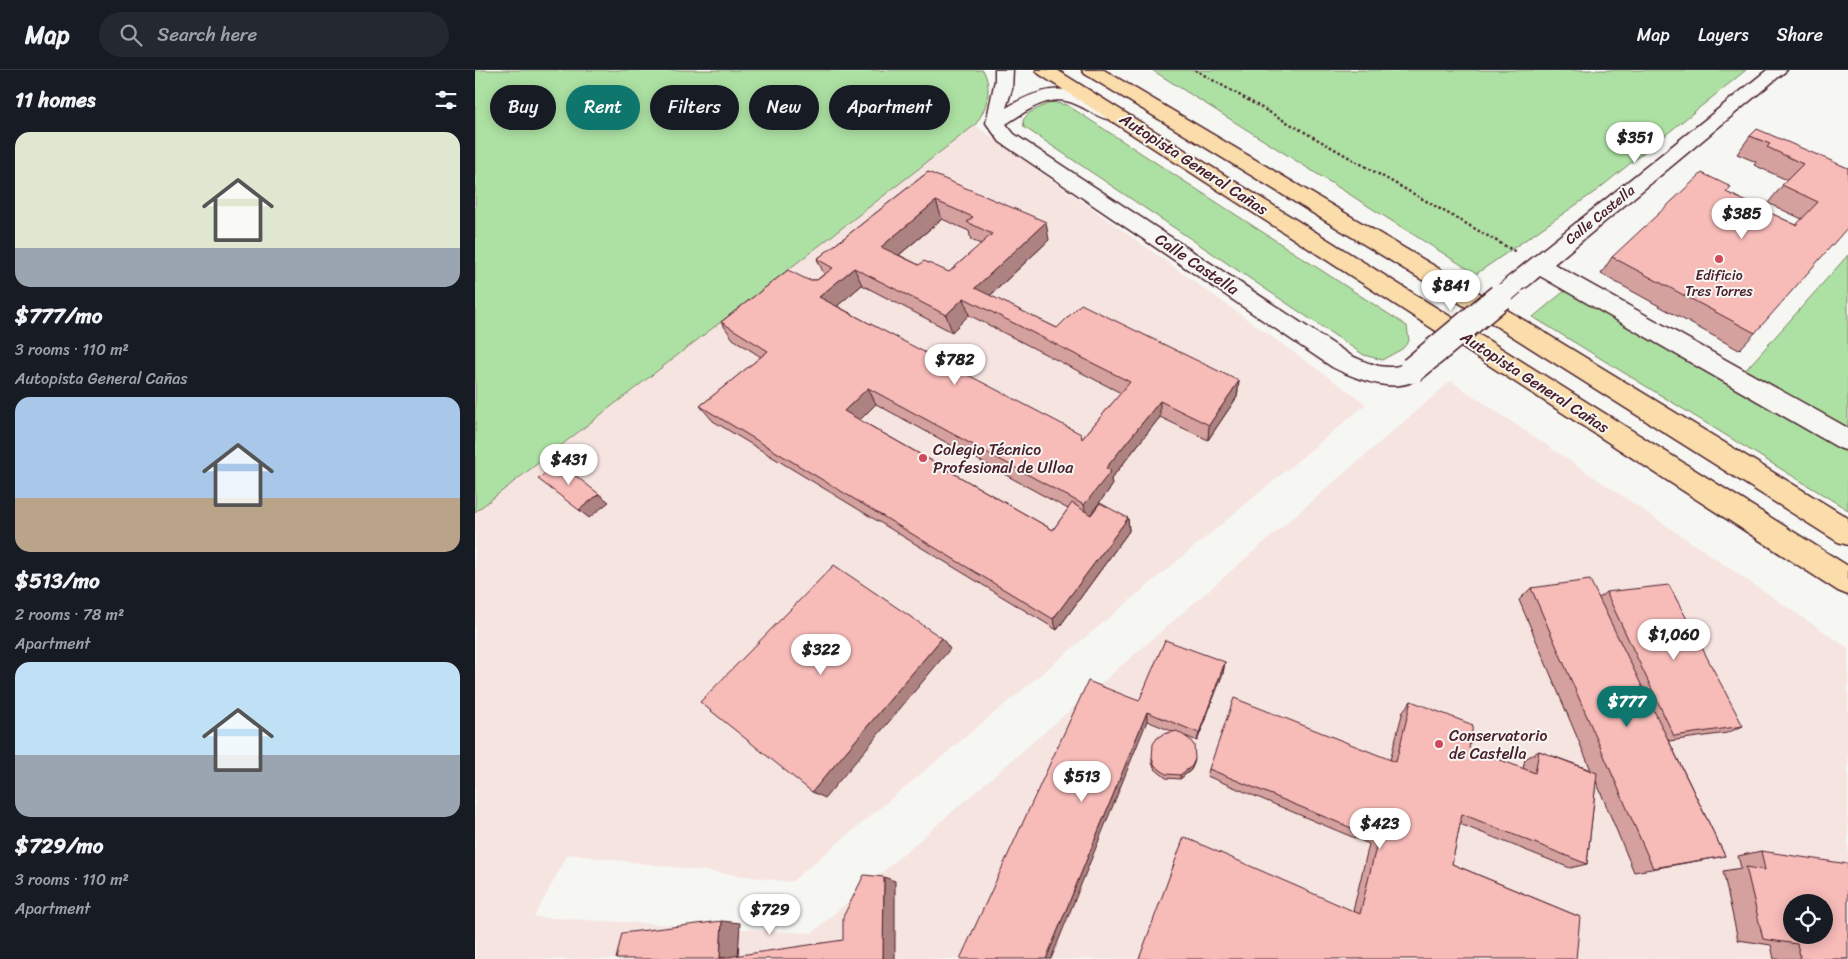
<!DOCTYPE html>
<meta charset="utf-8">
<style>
body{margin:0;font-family:Sriracha,sans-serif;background:#242831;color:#f1f3f6;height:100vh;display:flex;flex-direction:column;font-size:19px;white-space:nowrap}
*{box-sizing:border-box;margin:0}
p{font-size:16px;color:#9ea1a6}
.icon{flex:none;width:28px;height:28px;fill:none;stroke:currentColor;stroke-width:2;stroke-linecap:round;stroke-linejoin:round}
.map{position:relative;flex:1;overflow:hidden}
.side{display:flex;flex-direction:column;background:#171b24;width:475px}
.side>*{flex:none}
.guide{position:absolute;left:15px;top:15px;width:475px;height:45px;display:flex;gap:10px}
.controls{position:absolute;left:1308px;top:824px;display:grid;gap:10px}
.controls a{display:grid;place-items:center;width:50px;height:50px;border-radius:50%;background:#171b24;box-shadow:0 2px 12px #0003;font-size:25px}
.price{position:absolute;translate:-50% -42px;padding:0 11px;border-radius:18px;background:#fff;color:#222;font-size:16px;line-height:32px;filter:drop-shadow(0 1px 2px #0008)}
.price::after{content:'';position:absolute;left:50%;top:30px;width:15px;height:11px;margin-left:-8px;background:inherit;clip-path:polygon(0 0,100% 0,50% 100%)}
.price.selected{background:#0f766e;color:#fff}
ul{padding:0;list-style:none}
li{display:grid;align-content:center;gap:10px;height:265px;padding:0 15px}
li span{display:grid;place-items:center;height:155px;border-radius:15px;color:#555}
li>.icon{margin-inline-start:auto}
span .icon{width:90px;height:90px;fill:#fffc;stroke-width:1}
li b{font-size:21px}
h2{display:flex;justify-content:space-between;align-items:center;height:60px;padding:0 15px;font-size:21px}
.pill{padding:0 18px;border-radius:22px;background:#171b24;box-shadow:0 2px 12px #0003;font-size:18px;line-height:45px}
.pill.selected{background:#0f766e;color:#fff}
header{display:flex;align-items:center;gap:30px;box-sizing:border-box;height:70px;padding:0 25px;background:#171b24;border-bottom:1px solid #363941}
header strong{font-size:24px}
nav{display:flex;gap:28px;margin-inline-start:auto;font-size:18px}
.search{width:350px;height:45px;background:#242831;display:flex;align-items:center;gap:12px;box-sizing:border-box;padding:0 18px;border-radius:28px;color:#9ea1a6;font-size:19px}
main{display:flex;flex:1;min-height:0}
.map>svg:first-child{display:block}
.built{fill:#f6e4e1;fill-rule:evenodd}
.green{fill:#ade1a3;stroke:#7c8067}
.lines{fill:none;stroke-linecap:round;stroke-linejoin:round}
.minor-casing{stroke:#4a1f2b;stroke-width:3}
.highway-casing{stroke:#4a1f2b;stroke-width:3}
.path{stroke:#4a1f2b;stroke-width:2.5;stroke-dasharray:2.5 2.5;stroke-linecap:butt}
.minor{fill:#f6f6f2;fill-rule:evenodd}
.highway{fill:#faddab;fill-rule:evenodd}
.minor-bridge-far1-casing{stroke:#4a1f2b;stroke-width:22;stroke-linecap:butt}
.minor-bridge-casing{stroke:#4a1f2b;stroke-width:29;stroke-linecap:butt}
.minor-bridge-far1{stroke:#f6f6f2;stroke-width:20}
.minor-bridge{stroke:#f6f6f2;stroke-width:26}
.wall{fill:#d4a19e;stroke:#4a1f2b;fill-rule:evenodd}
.shaded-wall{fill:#ad8381;stroke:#4a1f2b}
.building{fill:#f7bbb8;stroke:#4a1f2b;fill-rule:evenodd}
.poi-dot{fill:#d1495b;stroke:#f6f6f2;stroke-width:2}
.labels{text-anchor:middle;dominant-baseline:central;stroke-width:4;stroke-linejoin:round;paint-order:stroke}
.far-street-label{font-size:14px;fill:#4a1f2b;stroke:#f6f6f2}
.far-poi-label{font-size:14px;fill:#4a1f2b;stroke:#f6f6f2}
.street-label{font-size:16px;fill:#4a1f2b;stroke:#f6f6f2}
.poi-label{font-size:16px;fill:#4a1f2b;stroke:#f6f6f2;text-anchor:start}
</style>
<header>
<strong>Map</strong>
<div class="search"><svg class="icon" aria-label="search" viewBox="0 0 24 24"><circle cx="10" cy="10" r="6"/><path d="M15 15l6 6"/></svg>Search here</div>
<nav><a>Map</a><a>Layers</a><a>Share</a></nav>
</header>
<main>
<section class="side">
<h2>11 homes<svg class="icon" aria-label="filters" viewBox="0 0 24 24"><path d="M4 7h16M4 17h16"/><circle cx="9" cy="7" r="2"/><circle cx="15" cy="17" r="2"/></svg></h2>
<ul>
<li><span style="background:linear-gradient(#dfe7d0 75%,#9aa5b1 0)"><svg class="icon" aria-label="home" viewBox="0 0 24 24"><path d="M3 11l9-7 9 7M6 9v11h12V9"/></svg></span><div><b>$777/mo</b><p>3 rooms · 110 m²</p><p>Autopista General Cañas</p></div></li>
<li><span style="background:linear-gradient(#a9c7e8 65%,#b9a48a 0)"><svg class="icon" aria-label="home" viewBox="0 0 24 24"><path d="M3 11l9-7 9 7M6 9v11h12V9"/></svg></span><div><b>$513/mo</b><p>2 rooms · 78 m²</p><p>Apartment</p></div></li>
<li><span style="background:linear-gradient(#bfe0f5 60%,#9aa5b1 0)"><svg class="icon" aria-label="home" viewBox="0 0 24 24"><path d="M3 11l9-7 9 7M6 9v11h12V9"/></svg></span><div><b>$729/mo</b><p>3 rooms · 110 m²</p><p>Apartment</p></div></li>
</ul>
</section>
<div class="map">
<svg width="1373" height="889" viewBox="0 0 1373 889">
<rect width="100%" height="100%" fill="#f6f6f2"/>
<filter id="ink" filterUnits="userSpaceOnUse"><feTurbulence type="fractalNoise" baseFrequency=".02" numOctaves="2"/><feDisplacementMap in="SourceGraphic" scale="10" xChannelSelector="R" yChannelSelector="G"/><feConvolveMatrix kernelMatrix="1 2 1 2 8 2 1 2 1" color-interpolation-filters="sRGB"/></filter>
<g filter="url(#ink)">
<path class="built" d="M500 55 891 334 316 812 93 784 59 847 337 863 976 311 1373 578V889H0V442ZM1316 832H1349V865H1316Z"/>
<g class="green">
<path d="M0 0H508C518 18 512 39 500 55L0 442Z"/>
<polygon points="677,0 1271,0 1121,121 1001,204"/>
<polygon points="576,32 592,35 932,256 934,271 927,279 907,290 889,285 549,57 548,50 554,43"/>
<polygon points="1373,185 1373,440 1058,247 1104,209 1269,302"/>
</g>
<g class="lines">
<defs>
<g id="minor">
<path d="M520 0H538L537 19 531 38C563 19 588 12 622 30 629 34 637 37 641 43L639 47 632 49C620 46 611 38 600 34 575 22 552 41 531 54L539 64 875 285C888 291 902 298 918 297 930 296 932 289 946 293L949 300C933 330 880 309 857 297L525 72 511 53 520 10Z"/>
<path d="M1292 0H1312L1079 194 1373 358V381L1364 378 1065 206C1054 215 1046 225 1031 221L1028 215 1031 209Z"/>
</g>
<g id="highway">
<polygon points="561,0 582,0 1373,496 1373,525 1363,521 564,4"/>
<polygon points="607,0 629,0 983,210 1373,448 1373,475 1363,472 967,222 610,4"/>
</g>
</defs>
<use href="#minor" class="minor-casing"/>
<use href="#highway" class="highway-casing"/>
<polyline class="path" points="720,0 1041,182"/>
<use href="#minor" class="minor"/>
<use href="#highway" class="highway"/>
<defs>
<polyline id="minor-bridge-far1" points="1024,228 1039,215"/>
<polyline id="minor-bridge" points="937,300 1025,227"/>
</defs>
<use href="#minor-bridge-far1" class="minor-bridge-far1-casing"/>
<use href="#minor-bridge" class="minor-bridge-casing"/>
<use href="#minor-bridge-far1" class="minor-bridge-far1"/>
<use href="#minor-bridge" class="minor-bridge"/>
</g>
<g class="wall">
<polygon points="1275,66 1373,98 1280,263 1264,280 1126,204 1137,187 1252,123 1321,155 1327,149 1293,133 1312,110 1279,95 1281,92 1262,84"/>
<path d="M453 102 574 170 515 226 582 258 764 311 762 327 733 370 685 347 636 409 637 416 615 444 653 448 654 461 582 560 238 351 225 336 286 287 258 269 246 252 333 210H342L349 204 342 189ZM467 149 494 161 496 170 506 174 474 202 444 195 424 185ZM387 215 477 262 494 245 646 323 607 369 362 236ZM401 334 593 439 578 460 385 350Z"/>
<polygon points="1056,518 1124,528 1131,522 1268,656 1252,663 1194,671 1250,786 1228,790 1159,802 1121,711 1112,794 1095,798 985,754 977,794 1105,847 664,889 878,841 894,774 732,706 734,699 915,690 928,641 936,631 994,678 1048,699 1050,689 1064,681 1116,700 1044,530"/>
<polygon points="750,592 748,603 722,671 710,666 719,693 716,700 705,709 691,708 680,699 677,693 677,688 699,662 672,651 664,631"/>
<polygon points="1286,781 1373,889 1299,889 1296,875 1263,870 1248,801 1266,798 1263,786"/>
</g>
<g class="shaded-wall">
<polygon points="461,131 467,149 413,194 406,177"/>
<polygon points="571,152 574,170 504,236 500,218"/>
<polygon points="379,198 387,215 353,244 344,227"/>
<polygon points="489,228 494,245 477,262 471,245"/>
<polygon points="764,311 762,327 733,370 734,355"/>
<polygon points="393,318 401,334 378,357 369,341"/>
<polygon points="685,331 685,347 636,409 637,416 612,449 609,435 631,398"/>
<polygon points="124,424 134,432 114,448 104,440"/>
<polygon points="653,448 654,461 582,560 578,549"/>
<polygon points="467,568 475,579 350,728 337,722"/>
<polygon points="750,592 748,603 722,671 724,663"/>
<polygon points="672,642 672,651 576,889 571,889"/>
<polygon points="720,689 719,693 716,700 705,709 705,705"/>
<polygon points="409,807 420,811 420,889 408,889"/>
<polygon points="247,851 265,853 263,888 245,888"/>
</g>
<g class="building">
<polygon points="1282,59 1373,98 1373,157 1280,263 1137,187 1227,103 1256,117 1251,122 1321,155 1343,132 1307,115 1328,94 1292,77 1295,74 1275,66"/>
<path d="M453 102 571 152 500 218 582 258 606 234 764 311 734 355 685 331 631 398 636 401 609 435 393 318 369 341 578 460 597 433 616 445 625 433 653 448 578 549 225 336 293 281 246 252 313 200 333 210H342L358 198 342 189ZM461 131 498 147 492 152 517 164 474 202 449 191 444 195 406 177ZM379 198 471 245 489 228 655 312 607 369 606 364 344 227Z"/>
<polygon points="84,393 124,424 104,440 63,409"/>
<polygon points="359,495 467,568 337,722 225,632"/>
<polygon points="1115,510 1250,786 1178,798 1056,518"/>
<polygon points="1194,515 1268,656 1199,666 1131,522"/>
<polygon points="690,570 750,592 724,663 672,642 571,889 485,889 613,611 664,631"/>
<polygon points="759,628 921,692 936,631 998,655 994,678 1060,703 1064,681 1122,703 1112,794 987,744 977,794 1105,847 1101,889 664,889 709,767 885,844 903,769 734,699"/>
<polygon points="702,661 714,669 719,675 720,689 717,696 705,705 691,704 679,695 677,688 678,674 682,668 688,664"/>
<path d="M1286 781 1373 794V889H1326L1322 874 1288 869 1271 797 1290 800ZM1316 832H1349V865H1316Z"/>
<polygon points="389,805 409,807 408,889 141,889 147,863 247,851 245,888 368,870 368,847"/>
</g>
</g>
<g class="poi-dot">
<circle cx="1244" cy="189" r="5"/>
<circle cx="448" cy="388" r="5"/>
<circle cx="964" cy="674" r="5"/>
</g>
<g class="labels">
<g class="far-street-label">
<text transform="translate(1125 145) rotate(-39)">Calle Castella</text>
</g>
<g class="far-poi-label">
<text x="1244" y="205">Edificio<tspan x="1244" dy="16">Tres Torres</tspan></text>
</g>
<g class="street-label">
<text transform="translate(719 94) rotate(33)">Autopista General Cañas</text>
<text transform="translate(722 194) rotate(34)">Calle Castella</text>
<text transform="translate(1060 312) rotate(33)">Autopista General Cañas</text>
</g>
<g class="poi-label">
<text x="458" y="379">Colegio Técnico<tspan x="458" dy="18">Profesional de Ulloa</tspan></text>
<text x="974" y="665">Conservatorio<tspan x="974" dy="18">de Castella</tspan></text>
</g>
</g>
</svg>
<div class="controls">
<a><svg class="icon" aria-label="locate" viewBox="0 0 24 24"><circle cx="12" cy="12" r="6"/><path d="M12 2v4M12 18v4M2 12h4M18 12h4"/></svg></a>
</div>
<b class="price" style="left:1160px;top:94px">$351</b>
<b class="price" style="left:1267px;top:170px">$385</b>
<b class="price" style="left:976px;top:242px">$841</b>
<b class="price" style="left:480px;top:316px">$782</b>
<b class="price" style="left:94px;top:416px">$431</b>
<b class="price" style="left:1199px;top:591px">$1,060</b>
<b class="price" style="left:346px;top:606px">$322</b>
<b class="price selected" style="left:1152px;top:658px">$777</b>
<b class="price" style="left:607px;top:733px">$513</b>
<b class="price" style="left:905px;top:780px">$423</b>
<b class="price" style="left:295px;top:866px">$729</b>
<div class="guide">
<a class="pill">Buy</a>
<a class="pill selected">Rent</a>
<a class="pill">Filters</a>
<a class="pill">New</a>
<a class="pill">Apartment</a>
</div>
</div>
</main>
